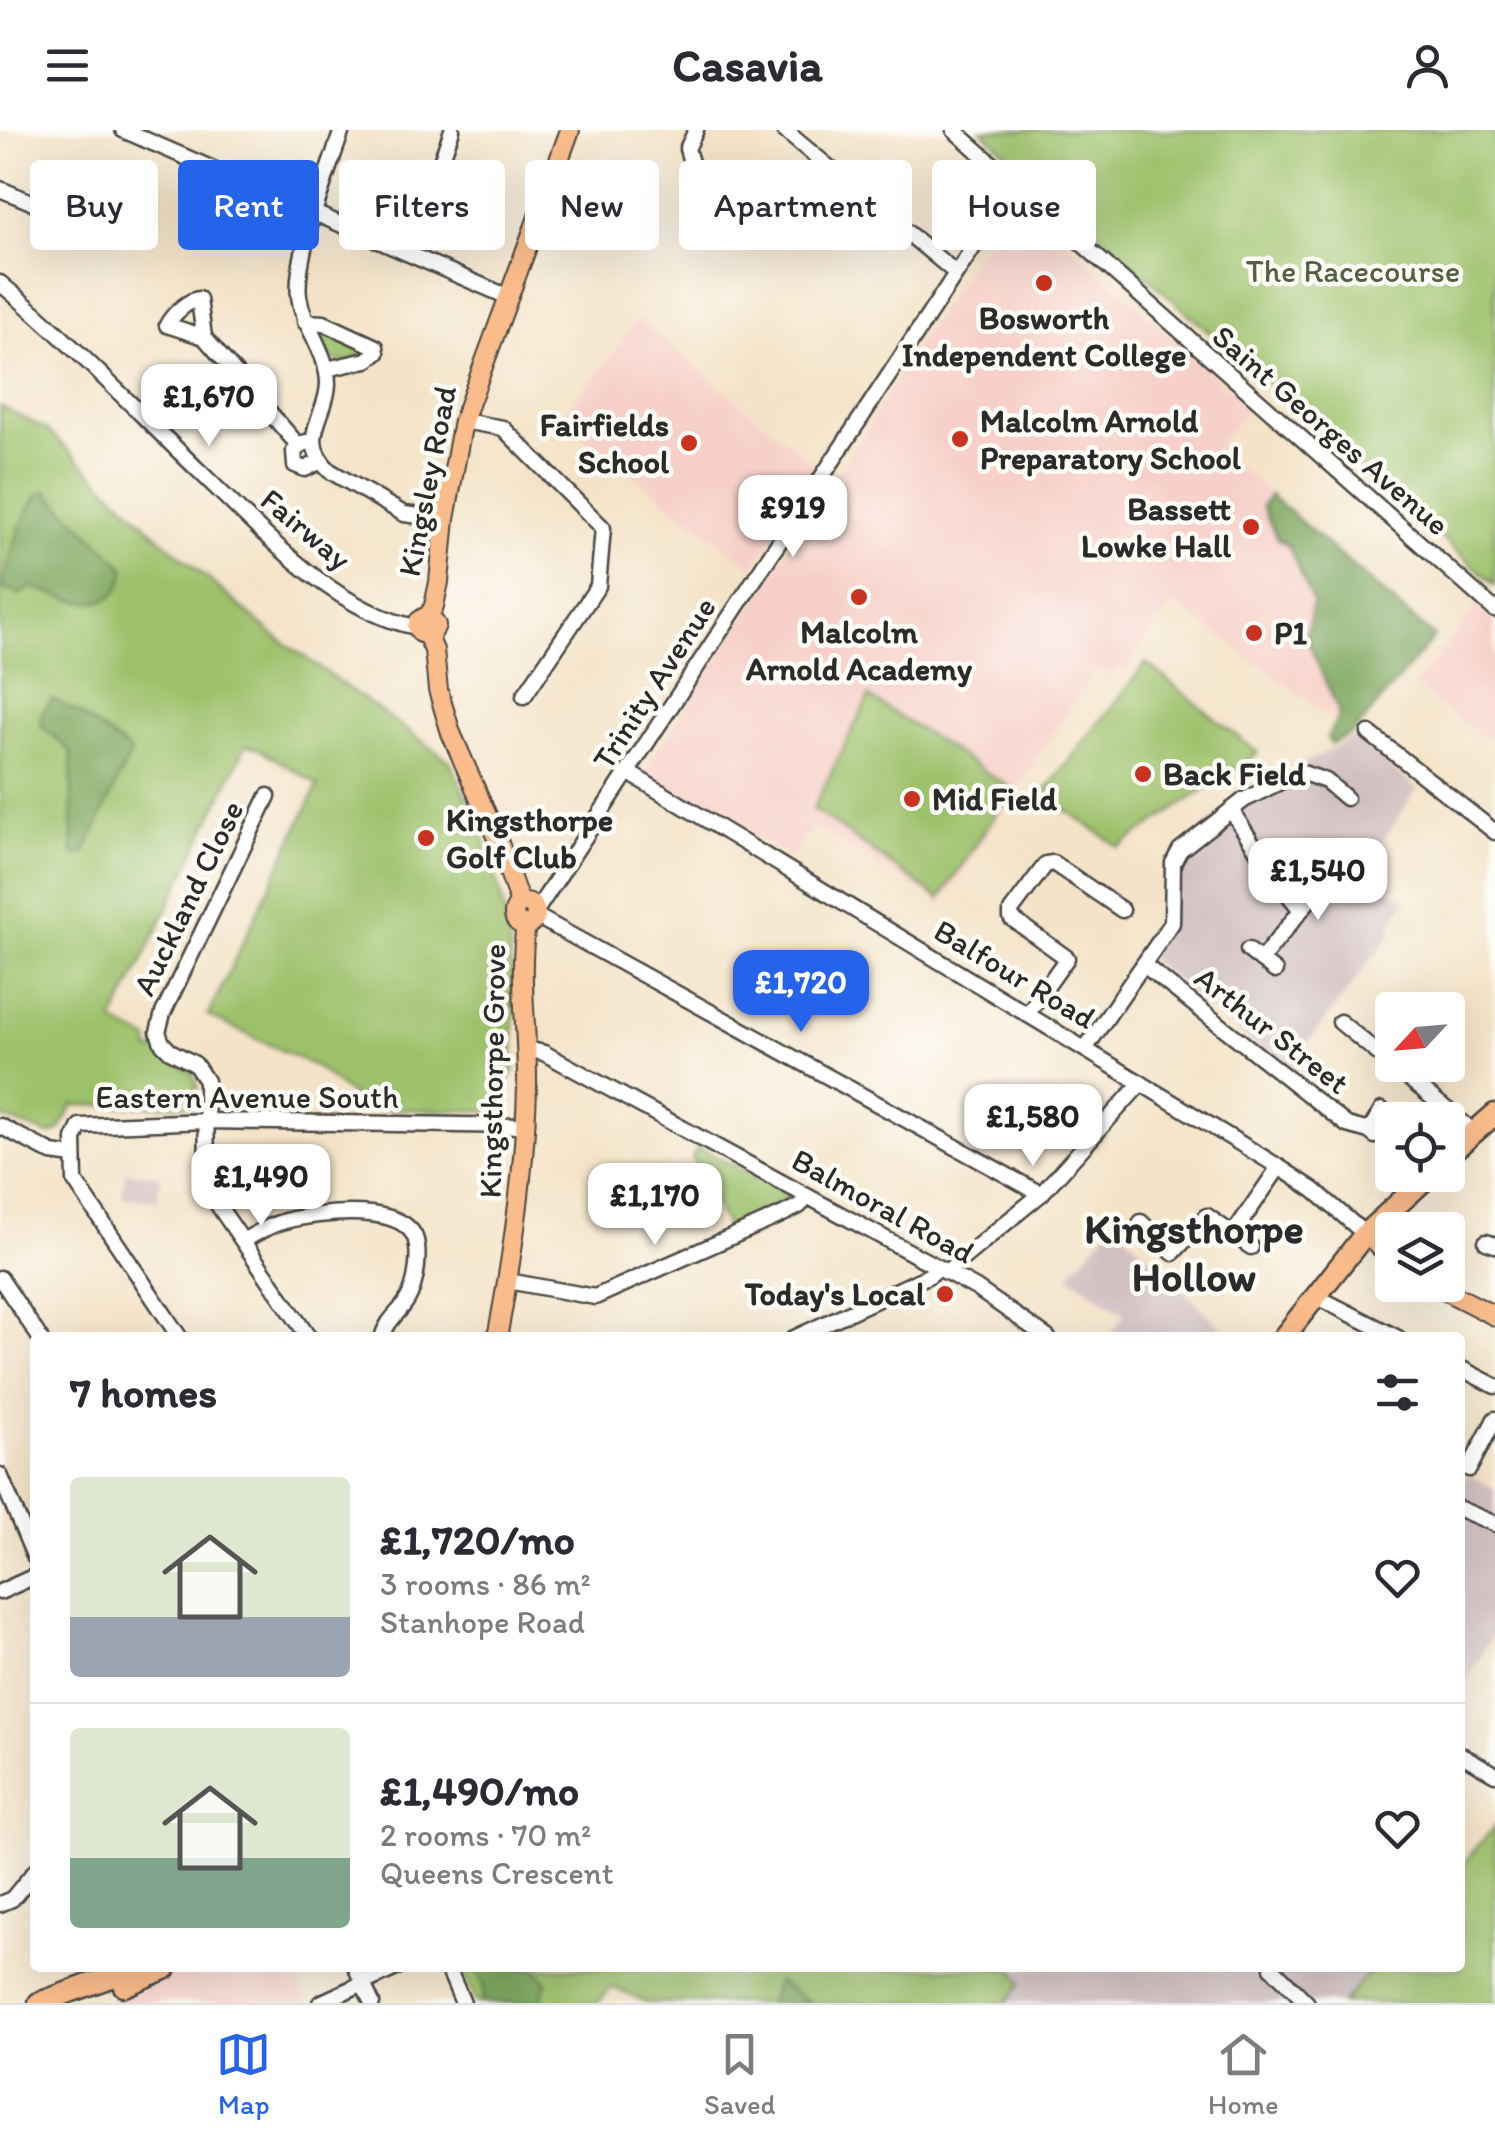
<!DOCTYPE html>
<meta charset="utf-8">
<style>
body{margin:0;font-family:Itim,sans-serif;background:#f7f7f7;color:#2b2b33;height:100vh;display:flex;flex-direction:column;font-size:38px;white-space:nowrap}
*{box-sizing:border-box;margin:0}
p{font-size:32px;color:#7c7c81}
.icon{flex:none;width:55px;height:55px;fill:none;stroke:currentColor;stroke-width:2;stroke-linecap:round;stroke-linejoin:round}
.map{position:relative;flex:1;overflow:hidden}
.side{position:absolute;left:30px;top:1202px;width:1435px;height:640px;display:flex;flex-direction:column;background:#fff;border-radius:10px;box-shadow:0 10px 40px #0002}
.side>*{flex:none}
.hud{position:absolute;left:30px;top:30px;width:1435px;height:90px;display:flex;gap:20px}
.needle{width:65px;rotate:244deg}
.fabs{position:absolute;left:1375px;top:862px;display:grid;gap:20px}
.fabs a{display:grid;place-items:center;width:90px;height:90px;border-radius:10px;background:#fff;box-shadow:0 10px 40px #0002;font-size:50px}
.price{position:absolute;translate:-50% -85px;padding:0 22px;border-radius:20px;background:#fff;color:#222;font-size:32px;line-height:65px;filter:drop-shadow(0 2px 5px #0008)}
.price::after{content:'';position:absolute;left:50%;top:60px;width:30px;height:22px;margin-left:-15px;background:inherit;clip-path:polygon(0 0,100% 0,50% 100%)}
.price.active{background:#2563eb;color:#fff}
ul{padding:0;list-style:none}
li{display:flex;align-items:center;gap:30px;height:250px;padding:0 40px}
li+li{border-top:2px solid #e1e1e2}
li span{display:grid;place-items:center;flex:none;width:280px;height:200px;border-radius:10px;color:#555}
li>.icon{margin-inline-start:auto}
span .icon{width:120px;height:120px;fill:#fffc;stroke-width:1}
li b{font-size:42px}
h2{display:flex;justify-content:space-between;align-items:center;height:120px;padding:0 40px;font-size:42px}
.tag{padding:0 35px;border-radius:10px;background:#fff;box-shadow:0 10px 40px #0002;font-size:35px;line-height:90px}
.tag.active{background:#2563eb;color:#fff}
header{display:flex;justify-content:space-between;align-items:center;height:130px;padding:0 40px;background:#fff;font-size:45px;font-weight:800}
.tabs{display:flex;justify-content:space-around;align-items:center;height:140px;border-top:2px solid #e1e1e2;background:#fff;font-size:28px;color:#7c7c81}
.tabs a{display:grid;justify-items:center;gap:5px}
.tabs .active{color:#2563eb}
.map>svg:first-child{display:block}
.built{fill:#f7d1c9}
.industrial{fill:#d2bfc1}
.green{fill:#9dc16b;stroke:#64764b;stroke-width:2.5}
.forest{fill:#7ea75f;stroke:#546945;stroke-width:2.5}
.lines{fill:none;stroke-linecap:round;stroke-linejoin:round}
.minor-casing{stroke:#494743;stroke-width:19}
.major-casing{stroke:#494743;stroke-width:22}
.highway-casing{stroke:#494743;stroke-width:25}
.minor{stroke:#fff;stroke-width:14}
.major{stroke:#fabc8b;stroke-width:18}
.highway{stroke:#fabc8b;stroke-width:20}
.poi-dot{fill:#c8321e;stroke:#fdfcf7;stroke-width:4}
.labels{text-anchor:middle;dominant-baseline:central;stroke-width:9;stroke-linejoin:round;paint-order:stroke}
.park-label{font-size:32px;fill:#536041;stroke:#fdfcf7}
.poi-label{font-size:32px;font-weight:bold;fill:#2b2b2b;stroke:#fdfcf7;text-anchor:start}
.street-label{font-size:32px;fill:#2b2b2b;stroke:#fdfcf7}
.district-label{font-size:42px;font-weight:bold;fill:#2b2b2b;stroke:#fdfcf7}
</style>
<header><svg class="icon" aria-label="menu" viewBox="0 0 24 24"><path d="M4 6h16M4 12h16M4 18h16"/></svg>Casavia<svg class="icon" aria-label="person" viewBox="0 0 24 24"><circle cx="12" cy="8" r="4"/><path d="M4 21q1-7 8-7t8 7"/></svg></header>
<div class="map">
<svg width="1495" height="1873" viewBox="0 0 1495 1873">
<rect width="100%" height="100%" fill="#fdfcf7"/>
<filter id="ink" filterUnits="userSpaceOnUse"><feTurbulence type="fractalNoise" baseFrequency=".01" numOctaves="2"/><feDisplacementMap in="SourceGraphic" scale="20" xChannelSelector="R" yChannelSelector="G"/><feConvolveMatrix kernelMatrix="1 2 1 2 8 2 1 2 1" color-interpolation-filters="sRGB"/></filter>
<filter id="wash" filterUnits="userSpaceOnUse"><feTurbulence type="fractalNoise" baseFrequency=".0048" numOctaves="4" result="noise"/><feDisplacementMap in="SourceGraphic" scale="40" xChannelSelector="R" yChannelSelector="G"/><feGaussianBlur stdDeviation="2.25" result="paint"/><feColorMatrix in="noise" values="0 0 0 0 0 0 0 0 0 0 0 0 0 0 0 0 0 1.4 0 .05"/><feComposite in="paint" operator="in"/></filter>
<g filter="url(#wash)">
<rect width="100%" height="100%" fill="#f4e3c8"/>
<g class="built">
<polygon points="1017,67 1249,277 1216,317 1434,507 1353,603 1173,472 1125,540 1118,535 1110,546 1096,538 942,774 814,696 792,729 644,642 857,314 934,188"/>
<polygon points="637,189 817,336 753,438 560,289 601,240"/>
<polygon points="1478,475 1495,489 1495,596 1485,609 1414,556"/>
<polygon points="181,1838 292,1838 308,1869 306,1873 113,1873"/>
</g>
<g class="industrial">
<polygon points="1354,607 1417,659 1379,717 1372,733 1381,756 1407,770 1389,796 1393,801 1305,917 1310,921 1291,945 1149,828 1170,785 1171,727 1238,669"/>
<polygon points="125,1042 160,1045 158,1070 122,1067"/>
<polygon points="1114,1093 1231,1207 1108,1207 1125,1184 1068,1145"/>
<polygon points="1468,1344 1495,1359 1495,1500 1466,1552 1460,1548 1460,1358"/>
<polygon points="1012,1838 1373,1838 1342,1873 1005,1873 1021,1854"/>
</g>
<g class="green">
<polygon points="981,0 1495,0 1495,455"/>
<polygon points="322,198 366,214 370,222 346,233 331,229 320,202"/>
<path d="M0 276 46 299 161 409 271 503 450 631 481 700 501 765 509 810 514 877V941L492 981 368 979 315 936 208 886 318 655 258 618 246 615 113 892 149 910 150 921 158 919C186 945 200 930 197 976L73 975 59 1001 49 1005 0 987Z"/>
<polygon points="1146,533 1258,623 1119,717 1043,664"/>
<polygon points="869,567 1012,659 940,769 813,679"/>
<polygon points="698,1017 793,1066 726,1097 692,1028"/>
<polygon points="1495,1696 1495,1873 1342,1873 1373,1838 1460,1838 1460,1737"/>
<polygon points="460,1838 1012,1838 1021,1854 1005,1873 648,1873 612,1857 598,1873 476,1873"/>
</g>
<g class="forest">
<path d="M46 361 125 438C119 492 65 469 33 457L20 464 1 458C9 434 23 369 46 361Z"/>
<polygon points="1270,365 1434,507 1353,603 1331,614 1327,608 1339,587 1338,580 1306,507 1313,472 1288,415 1277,409 1262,376"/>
<polygon points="52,569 77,582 131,622 84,724 73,724 71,622 41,595 41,585"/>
<polygon points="464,1838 534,1838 547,1852 539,1873 482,1873 484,1856 478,1841"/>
<polygon points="777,1851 811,1873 769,1873"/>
</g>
</g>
<g filter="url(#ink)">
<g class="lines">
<defs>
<g id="minor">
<polyline points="123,0 506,166"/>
<path d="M342 0C329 40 294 127 299 166 303 197 328 222 328 254 327 287 296 309 330 341L404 384 445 389"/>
<polyline points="696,0 687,19 694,42 740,80"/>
<polyline points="784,0 956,143"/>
<polyline points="954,0 1495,480"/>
<polyline points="0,59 98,100"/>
<polyline points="409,123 452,0"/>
<path d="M0 153C69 210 132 276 196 338 256 395 333 482 417 497"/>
<polyline points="305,192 324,193 376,217 377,223 367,230 326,239"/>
<path d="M204 207 199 169C188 170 172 185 167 195L204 207 298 315"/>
<polyline points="463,291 503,298 603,398 598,456 524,566"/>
<polyline points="306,312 294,321 295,335 305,339 321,331"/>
<polyline points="1369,603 1495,702"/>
<polyline points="629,643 1279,1037 1314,1060 1365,1104"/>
<polyline points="268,666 163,883 158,902 162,913 170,921 195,934 206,951 207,1059 309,1208"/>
<polyline points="1231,680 1277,751 1301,780"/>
<polyline points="536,781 1015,54"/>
<polyline points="536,786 1041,1064"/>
<polyline points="1248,820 1275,841"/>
<polyline points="1261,830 1342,729"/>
<polyline points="1144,835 1347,995 1369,1001"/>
<polyline points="1028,883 1067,828 1011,788 1011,781 1046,734 1053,733 1122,780"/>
<polyline points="1340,892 1474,1002"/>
<polyline points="527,919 544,923 976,1158 1048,1208"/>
<polyline points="1085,919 1172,793 1173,733 1180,720 1244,670 1300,642 1326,651 1346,668"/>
<polyline points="0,996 52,1023 73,1026"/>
<polyline points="1375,1006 1369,1001 1382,980"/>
<polyline points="1141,1092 1173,1123 1207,1086 1251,1117"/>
<polyline points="1233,1104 1279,1037"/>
<path d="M243 1111C256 1103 270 1095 285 1091 316 1083 413 1070 417 1116 419 1135 415 1161 403 1176 394 1187 386 1193 382 1208"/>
<polyline points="1486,1112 1495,1115"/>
<polyline points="946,1142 1041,1064 1141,953"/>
<polyline points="0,1148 40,1208"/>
<polyline points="508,1151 595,1167 781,1085 799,1076 808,1067"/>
<polyline points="1317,1167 1398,1208"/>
<polyline points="180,1208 75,1051 74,1009 80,996 207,991 526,996"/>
<polyline points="794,1208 930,1145 938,1138"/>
<polyline points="1460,1238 1495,1256"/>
<polyline points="1460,1334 1469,1339 1495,1289"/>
<polyline points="0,1345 35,1428"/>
<polyline points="1460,1379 1495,1394"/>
<polyline points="0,1462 35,1446"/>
<polyline points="1460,1624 1495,1644"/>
<polyline points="0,1774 12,1769 35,1741"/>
<polyline points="356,1838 372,1873"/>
<polyline points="448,1838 463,1873"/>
<polyline points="1272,1838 1307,1873"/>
<polyline points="320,1873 396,1838"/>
</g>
<g id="major">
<polyline points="428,487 434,476 439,452 445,389 463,291 570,0"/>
<polyline points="427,505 433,502 436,495 432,489 425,487 419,491 417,497 421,503 427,505 434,520 438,560 451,603 499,713 520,774"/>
<circle cx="525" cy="784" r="11"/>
<polyline points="1365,1104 1392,1128"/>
<polyline points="1434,1155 1495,1186"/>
<path d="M497 1208C513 1124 525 1041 527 956 528 902 518 848 526 795"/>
</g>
<g id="highway">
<polyline points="1448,1025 1495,984"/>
<polyline points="1283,1208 1365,1104 1430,1045"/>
<polyline points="124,1856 166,1838"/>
<polyline points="39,1873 135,1838"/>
</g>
</defs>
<use href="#minor" class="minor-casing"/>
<use href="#major" class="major-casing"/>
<use href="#highway" class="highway-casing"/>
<use href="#minor" class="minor"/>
<use href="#major" class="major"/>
<use href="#highway" class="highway"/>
</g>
</g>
<g class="poi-dot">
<circle cx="1044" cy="153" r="10"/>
<circle cx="960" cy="309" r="10"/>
<circle cx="689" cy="313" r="10"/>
<circle cx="1251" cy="397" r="10"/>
<circle cx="859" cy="467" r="10"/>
<circle cx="1254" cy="503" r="10"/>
<circle cx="1143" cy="644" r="10"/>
<circle cx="912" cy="669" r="10"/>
<circle cx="426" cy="708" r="10"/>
<circle cx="945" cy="1164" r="10"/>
</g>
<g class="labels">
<g class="park-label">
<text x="1353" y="141">The Racecourse</text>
</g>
<g class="poi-label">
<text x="1044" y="188" text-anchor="middle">Bosworth<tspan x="1044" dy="37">Independent College</tspan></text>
<text x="980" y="291">Malcolm Arnold<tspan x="980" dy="37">Preparatory School</tspan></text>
<text x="669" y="295" text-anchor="end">Fairfields<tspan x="669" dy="37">School</tspan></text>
<text x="1231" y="379" text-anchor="end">Bassett<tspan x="1231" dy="37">Lowke Hall</tspan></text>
<text x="859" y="502" text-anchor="middle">Malcolm<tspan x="859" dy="37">Arnold Academy</tspan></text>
<text x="1274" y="503">P1</text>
<text x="1163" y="644">Back Field</text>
<text x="932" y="669">Mid Field</text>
<text x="446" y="690">Kingsthorpe<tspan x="446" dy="37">Golf Club</tspan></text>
<text x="925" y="1164" text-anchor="end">Today's Local</text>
</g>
<g class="street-label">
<text transform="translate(1331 300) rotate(41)">Saint Georges Avenue</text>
<text transform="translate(427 351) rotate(-79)">Kingsley Road</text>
<text transform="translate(306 399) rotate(40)">Fairway</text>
<text transform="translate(654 553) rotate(-57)">Trinity Avenue</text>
<text transform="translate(188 768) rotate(-64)">Auckland Close</text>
<text transform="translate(1015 844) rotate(31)">Balfour Road</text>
<text transform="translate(1272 900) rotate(38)">Arthur Street</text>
<text transform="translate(492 941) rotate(-89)">Kingsthorpe Grove</text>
<text x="247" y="967">Eastern Avenue South</text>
<text transform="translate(883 1076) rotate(29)">Balmoral Road</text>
</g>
<g class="district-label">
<text x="1194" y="1098">Kingsthorpe<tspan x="1194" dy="48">Hollow</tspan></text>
</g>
</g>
</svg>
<div class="fabs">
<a><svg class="needle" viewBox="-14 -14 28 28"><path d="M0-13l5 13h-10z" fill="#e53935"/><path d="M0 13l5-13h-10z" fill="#7c7c81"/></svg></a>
<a><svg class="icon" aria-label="locate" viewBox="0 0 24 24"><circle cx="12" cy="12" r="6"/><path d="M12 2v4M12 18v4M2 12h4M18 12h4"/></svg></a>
<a><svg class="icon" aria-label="layers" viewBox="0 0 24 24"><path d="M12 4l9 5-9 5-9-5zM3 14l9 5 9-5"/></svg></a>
</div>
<b class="price" style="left:209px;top:319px">£1,670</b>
<b class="price" style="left:793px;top:430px">£919</b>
<b class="price" style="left:1318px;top:793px">£1,540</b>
<b class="price active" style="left:801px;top:905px">£1,720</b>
<b class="price" style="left:1033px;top:1039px">£1,580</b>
<b class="price" style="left:261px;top:1099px">£1,490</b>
<b class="price" style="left:655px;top:1118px">£1,170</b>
<div class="hud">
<a class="tag">Buy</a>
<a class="tag active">Rent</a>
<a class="tag">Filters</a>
<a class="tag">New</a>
<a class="tag">Apartment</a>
<a class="tag">House</a>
</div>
<section class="side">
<h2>7 homes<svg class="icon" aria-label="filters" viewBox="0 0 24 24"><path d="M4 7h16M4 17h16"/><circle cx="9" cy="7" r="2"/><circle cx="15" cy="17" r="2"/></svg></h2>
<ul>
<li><span style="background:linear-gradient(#dfe7d0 70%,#9aa5b1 0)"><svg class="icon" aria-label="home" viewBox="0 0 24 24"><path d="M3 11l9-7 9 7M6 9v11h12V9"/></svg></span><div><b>£1,720/mo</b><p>3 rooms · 86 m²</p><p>Stanhope Road</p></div><svg class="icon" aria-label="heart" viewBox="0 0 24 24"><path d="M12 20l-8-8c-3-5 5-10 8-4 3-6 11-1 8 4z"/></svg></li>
<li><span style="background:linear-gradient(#dfe7d0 65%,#7fa58c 0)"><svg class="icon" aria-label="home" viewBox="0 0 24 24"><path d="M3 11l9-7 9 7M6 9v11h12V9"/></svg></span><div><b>£1,490/mo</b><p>2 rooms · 70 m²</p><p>Queens Crescent</p></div><svg class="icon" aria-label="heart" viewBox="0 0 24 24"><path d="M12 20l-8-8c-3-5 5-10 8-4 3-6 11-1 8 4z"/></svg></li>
</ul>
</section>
</div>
<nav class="tabs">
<a class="active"><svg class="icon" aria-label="map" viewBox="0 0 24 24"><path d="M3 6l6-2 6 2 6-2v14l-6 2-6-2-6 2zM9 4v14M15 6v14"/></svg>Map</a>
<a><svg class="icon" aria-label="saved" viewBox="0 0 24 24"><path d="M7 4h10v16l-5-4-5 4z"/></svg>Saved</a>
<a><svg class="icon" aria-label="home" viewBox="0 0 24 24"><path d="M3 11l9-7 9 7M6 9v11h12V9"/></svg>Home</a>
</nav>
